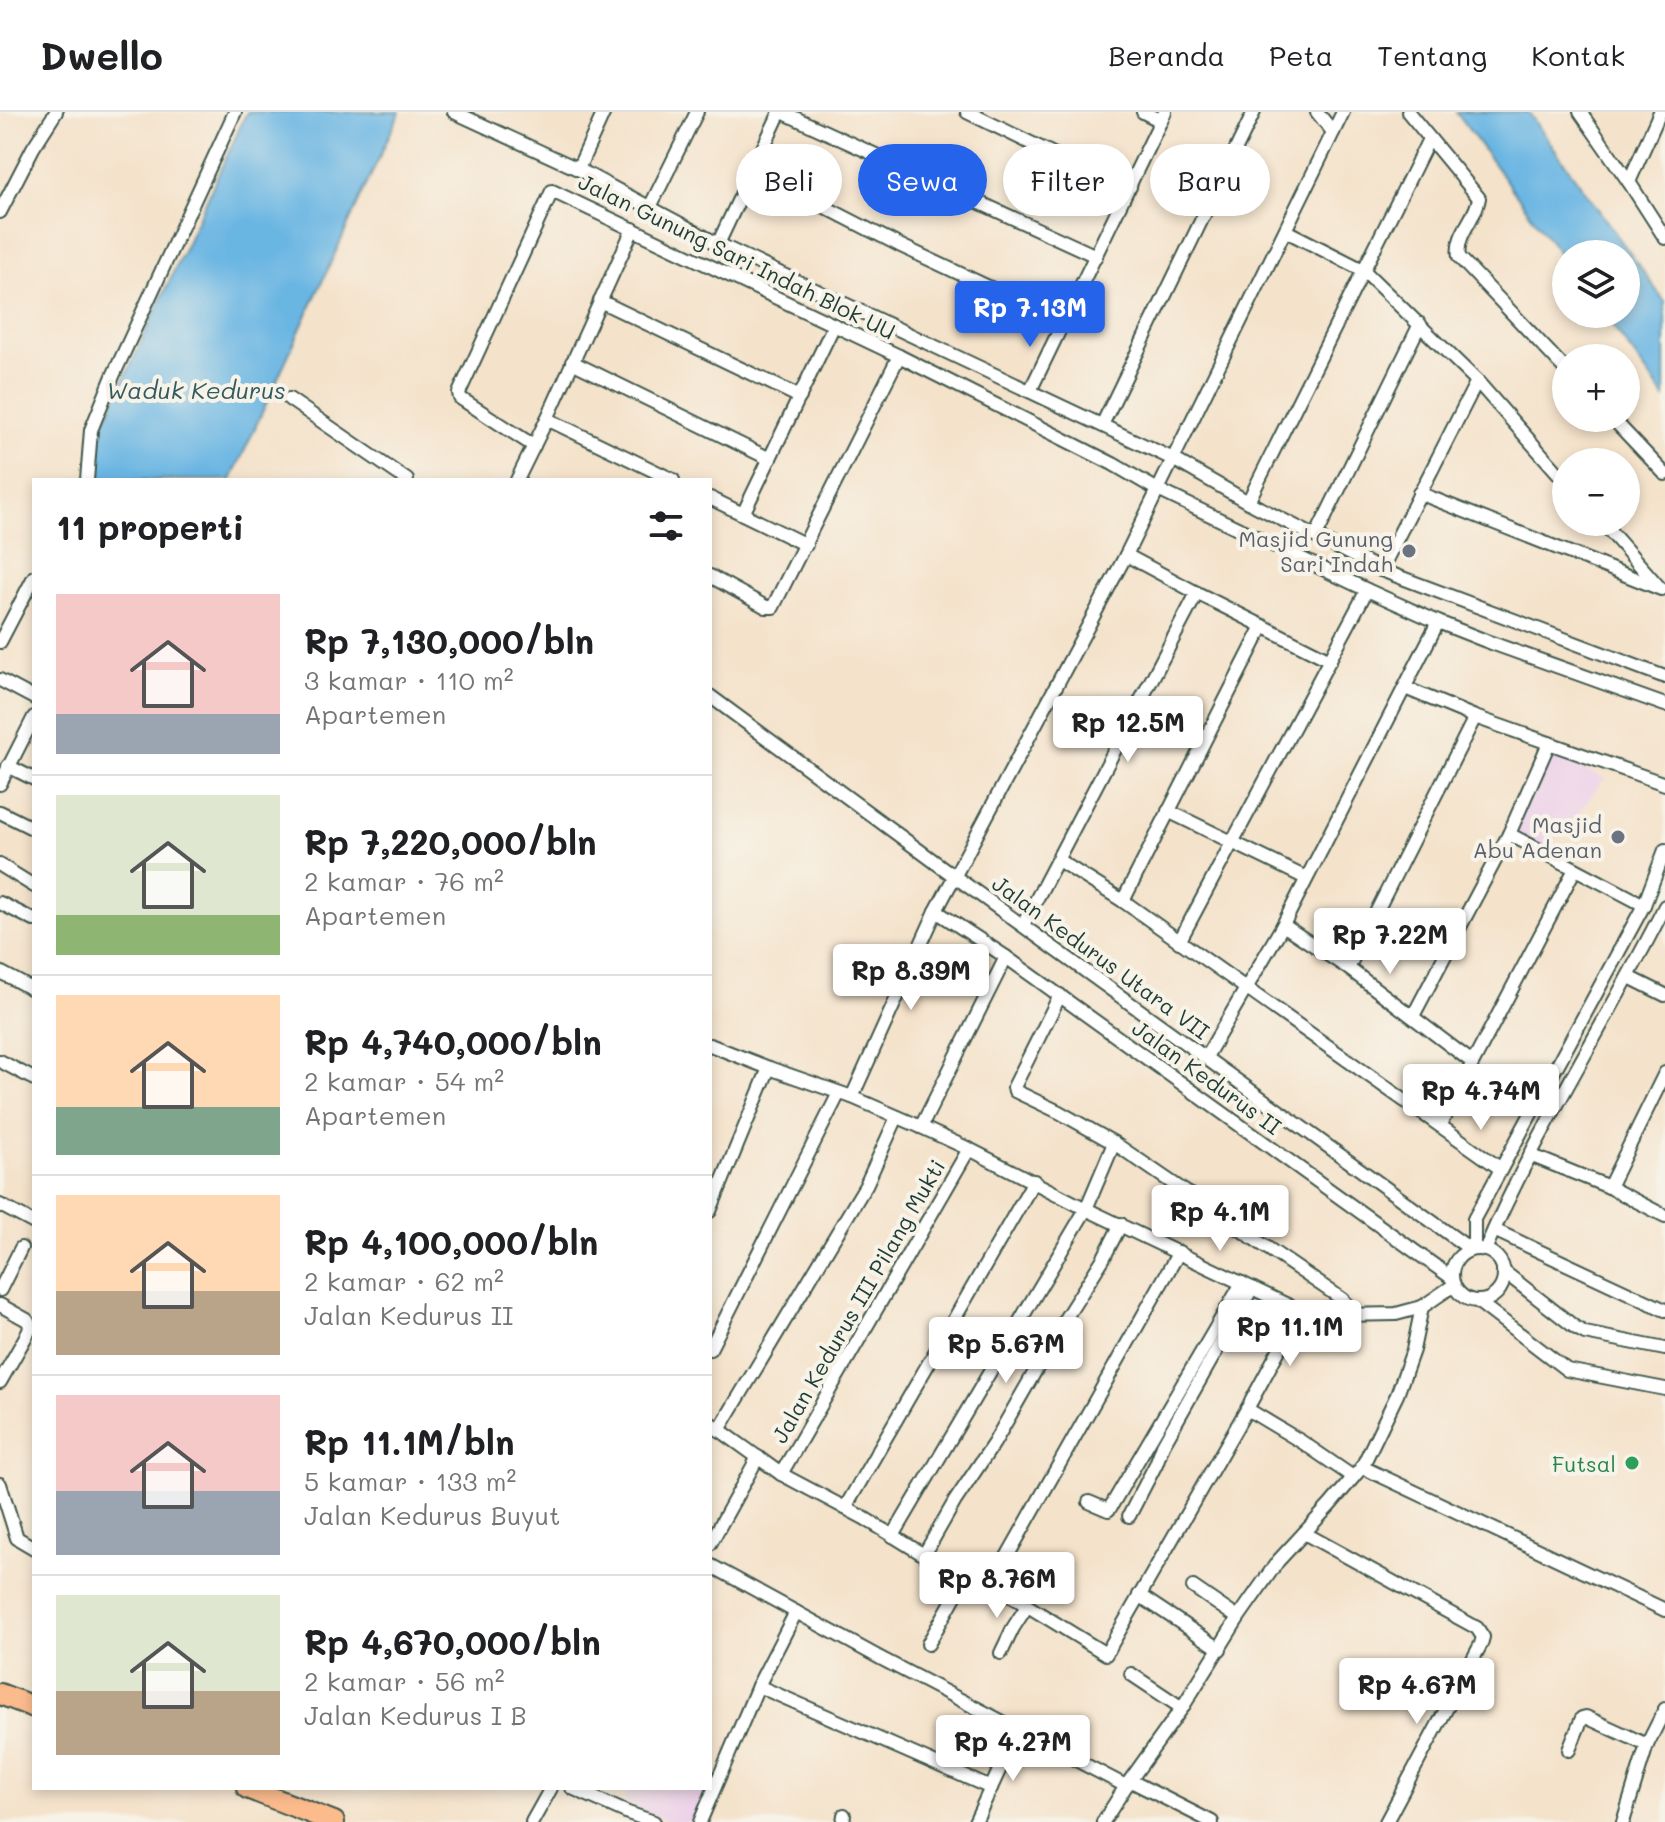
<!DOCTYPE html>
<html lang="id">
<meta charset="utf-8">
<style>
body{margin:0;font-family:Mali,sans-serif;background:#f2f2f2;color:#202124;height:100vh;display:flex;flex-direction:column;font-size:30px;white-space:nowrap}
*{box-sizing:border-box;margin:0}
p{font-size:26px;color:#757577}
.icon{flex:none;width:44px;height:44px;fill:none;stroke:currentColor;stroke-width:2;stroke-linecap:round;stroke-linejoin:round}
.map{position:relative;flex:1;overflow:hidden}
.drawer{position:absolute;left:32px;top:366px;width:680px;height:1312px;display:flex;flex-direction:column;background:#fff;border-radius:0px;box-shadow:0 4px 12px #0003}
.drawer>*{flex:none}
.top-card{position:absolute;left:736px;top:32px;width:760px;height:72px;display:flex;gap:16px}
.fabs{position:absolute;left:1552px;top:128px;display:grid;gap:16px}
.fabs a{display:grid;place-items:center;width:88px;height:88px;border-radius:50%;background:#fff;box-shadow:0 4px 12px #0003;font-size:40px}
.price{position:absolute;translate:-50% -68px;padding:0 18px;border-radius:8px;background:#fff;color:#222;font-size:26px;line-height:52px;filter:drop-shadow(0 2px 4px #0008)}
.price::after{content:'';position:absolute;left:50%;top:48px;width:24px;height:18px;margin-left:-12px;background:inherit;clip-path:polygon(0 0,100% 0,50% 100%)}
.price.selected{background:#2563eb;color:#fff}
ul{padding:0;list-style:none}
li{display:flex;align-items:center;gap:24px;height:200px;padding:0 24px}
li+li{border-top:2px solid #e0e0e0}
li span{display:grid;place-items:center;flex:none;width:224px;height:160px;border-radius:0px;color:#555}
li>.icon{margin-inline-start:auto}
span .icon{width:96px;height:96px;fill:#fffc;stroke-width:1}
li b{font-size:34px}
h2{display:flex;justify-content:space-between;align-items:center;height:96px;padding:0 24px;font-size:34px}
.pill{padding:0 28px;border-radius:36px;background:#fff;box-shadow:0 4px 12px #0003;font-size:28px;line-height:72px}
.pill.selected{background:#2563eb;color:#fff}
header{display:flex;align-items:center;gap:48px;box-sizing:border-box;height:112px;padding:0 40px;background:#fff;border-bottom:2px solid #e0e0e0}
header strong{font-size:38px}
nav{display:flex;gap:44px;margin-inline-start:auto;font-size:28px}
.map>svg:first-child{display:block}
.built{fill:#edd1e9}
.water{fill:#6ab6e3;stroke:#447a8c;stroke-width:2}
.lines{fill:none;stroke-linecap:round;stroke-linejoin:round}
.street-casing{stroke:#3f564a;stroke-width:16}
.primary-casing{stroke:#3f564a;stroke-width:24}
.street{stroke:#fff;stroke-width:12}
.primary{stroke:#fbbb8d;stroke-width:20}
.worship-dot{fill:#6b7280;stroke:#f7f3e8;stroke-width:3}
.leisure-dot{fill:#2e9e5b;stroke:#f7f3e8;stroke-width:3}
.labels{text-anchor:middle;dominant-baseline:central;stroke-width:8;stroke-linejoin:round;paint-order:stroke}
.street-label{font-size:22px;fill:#1f3d34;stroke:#f7f3e8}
.worship-label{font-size:22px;fill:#5b616d;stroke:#f7f3e8;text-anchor:end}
.leisure-label{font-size:22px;fill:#27864d;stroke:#f7f3e8;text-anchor:end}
.water-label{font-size:24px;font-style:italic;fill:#325b60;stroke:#f7f3e8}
</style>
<header>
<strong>Dwello</strong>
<nav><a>Beranda</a><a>Peta</a><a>Tentang</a><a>Kontak</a></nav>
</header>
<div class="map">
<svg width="1665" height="1710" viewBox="0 0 1665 1710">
<rect width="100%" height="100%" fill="#f7f3e8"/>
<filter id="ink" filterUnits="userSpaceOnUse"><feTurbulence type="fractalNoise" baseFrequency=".0125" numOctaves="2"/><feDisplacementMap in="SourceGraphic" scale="16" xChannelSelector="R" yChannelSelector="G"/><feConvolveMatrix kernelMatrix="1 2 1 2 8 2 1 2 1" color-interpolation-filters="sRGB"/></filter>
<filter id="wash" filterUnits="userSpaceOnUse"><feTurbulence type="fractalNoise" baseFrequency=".006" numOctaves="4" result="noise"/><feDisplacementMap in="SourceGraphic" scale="32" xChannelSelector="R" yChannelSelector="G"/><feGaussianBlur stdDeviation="1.8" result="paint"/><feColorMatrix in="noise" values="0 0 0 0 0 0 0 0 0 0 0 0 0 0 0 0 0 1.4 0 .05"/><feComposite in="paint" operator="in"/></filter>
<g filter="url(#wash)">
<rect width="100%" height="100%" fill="#f4e2ca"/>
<g class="built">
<polygon points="1551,644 1605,666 1577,704 1545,738 1513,721"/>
<polygon points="630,1676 709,1676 693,1710 671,1710 624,1690"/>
</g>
<g class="water">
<polygon points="247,0 400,0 231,368 100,368 99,322"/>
<polygon points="1456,0 1528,0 1665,190 1665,286 1604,202 1626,202 1626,142 1566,142 1566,151"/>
</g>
</g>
<g filter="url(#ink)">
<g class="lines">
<defs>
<g id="street">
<polyline points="454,0 578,57 718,132 1173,347 1248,390 1381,458 1665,565"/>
<polyline points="782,0 1096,144"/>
<polyline points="967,0 1051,41 1130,75"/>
<polyline points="1143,0 1161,9"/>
<polyline points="1317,0 1333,20"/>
<path d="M1408 0 1479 86C1476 107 1455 122 1459 145L1566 258"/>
<polyline points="1580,0 1629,70 1665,126"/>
<polyline points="578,57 604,0"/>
<polyline points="753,58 899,133 1063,210"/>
<polyline points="1629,70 1660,0"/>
<polyline points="650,95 697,0"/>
<polyline points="0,100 33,36 56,0"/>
<polyline points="1286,119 1363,158 1477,269 1566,370"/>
<polyline points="718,132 780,0"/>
<polyline points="600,189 800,285"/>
<polyline points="572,250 770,347"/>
<polyline points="1030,279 1165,0"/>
<polyline points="289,287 407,368"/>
<polyline points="1612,306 1665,362"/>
<polyline points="547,307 673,368"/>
<polyline points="1102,313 1254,0"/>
<polyline points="534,334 460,286 459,281 552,79 899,244 1113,352 1156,377 1367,478 1438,510 1486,529 1665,593"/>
<polyline points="87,368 91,318 113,264 235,0"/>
<polyline points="517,368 547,307 633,117"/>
<polyline points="1419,381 1661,477"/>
<polyline points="710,386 806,433"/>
<polyline points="1248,390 1429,27"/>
<polyline points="743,402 834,213"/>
<polyline points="1602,410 1659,475"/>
<polyline points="1316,424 1420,212"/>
<polyline points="1126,443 1197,481 1330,548"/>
<polyline points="1381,458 1477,269"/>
<polyline points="710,464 766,495 773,495 899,244"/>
<polyline points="0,530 34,465"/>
<polyline points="0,568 34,586"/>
<polyline points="1405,576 1475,605 1665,672"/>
<polyline points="710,584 954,764 1470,1137"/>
<polyline points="8,654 34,667"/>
<polyline points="0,672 34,605"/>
<polyline points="1168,699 1306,766"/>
<polyline points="0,700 34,717"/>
<polyline points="1509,722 1644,793"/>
<polyline points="1058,748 1123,789 1501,1057"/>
<polyline points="0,753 34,774"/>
<polyline points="1123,789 1263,514"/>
<polyline points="0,791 34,808"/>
<polyline points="936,799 1006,845 1452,1166"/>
<polyline points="1023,813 1197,481"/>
<polyline points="1283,813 1348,856 1472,950"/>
<polyline points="1179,830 1367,478"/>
<polyline points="1348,856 1475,605"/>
<polyline points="0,860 34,878"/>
<polyline points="1629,865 1665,883"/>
<polyline points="1060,883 1014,975 1015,979 1059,1000 1114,1031 1342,1187 1351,1196 1353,1202"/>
<polyline points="1413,904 1509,722 1549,631"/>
<polyline points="710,933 769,956 852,985 921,1015 969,1037 1086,1097 1300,1199 1341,1203 1396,1202 1422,1195"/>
<polyline points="1206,945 1283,813 1438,510"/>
<polyline points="0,949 34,967"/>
<polyline points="852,985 936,799 1126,443 1343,0"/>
<polyline points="1440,1013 1575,757"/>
<polyline points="921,1015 1006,845"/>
<polyline points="1530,1043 1609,1075 1665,1104"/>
<polyline points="1609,1075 1665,961"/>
<polyline points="0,1093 34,1111"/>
<polyline points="710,1099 769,956"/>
<polyline points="1494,1118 1665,1198"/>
<polyline points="1474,1136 1474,1107 1644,793 1665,738"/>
<circle cx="1478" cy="1163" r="26"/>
<path d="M1485 1138C1536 1019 1607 910 1665 794"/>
<polyline points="1503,1159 1576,1216 1585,1221 1665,1237"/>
<polyline points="0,1178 21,1136"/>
<polyline points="1477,1189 1567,1258 1665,1277"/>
<polyline points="0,1193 27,1208 30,1213 29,1219 0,1270"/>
<polyline points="710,1237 839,981"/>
<polyline points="1247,1297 1302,1330 1353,1365"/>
<polyline points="710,1311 781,1362 864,1406 924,1443 1013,1485 1106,1542 1247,1297 1300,1199"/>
<polyline points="719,1318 866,1073 897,1005"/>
<polyline points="1362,1355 1665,1498"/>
<polyline points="781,1362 969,1037"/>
<polyline points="0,1372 17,1426 34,1436"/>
<polyline points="1089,1390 1108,1398 1110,1396 1242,1171"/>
<polyline points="845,1396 1034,1069"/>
<polyline points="1129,1404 1156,1352 1163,1333 1252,1176"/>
<polyline points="1304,1421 1477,1516 1483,1525 1481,1532 1386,1710"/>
<polyline points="893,1424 1086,1097 1114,1031"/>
<polyline points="710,1432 758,1345"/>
<polyline points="924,1443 955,1389 994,1331 1065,1207 1103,1147 1121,1112"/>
<polyline points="710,1453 882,1547 1126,1674"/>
<polyline points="991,1473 1179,1140"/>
<polyline points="1193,1475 1238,1506"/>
<polyline points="1139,1483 1220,1537"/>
<polyline points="928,1532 967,1463"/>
<polyline points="1001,1541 1013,1516 1027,1494"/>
<polyline points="1131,1562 1182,1596"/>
<polyline points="758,1574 991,1676"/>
<polyline points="1569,1638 1582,1606 1586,1605 1647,1633"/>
<polyline points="1131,1669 1212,1710"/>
<polyline points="572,1676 628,1701 654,1710"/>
<polyline points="532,1710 551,1676"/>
<polyline points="700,1710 758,1574 796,1500"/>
<polyline points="843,1710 844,1703"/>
<polyline points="975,1710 1018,1618"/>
<polyline points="1103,1710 1126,1674 1182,1596 1238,1506 1278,1449 1330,1393 1362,1355 1397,1283 1413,1238 1422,1195 1454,1173"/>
<polyline points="1623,1710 1647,1633 1665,1597"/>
</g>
<g id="primary">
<polyline points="0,1582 34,1595"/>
<polyline points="247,1676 334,1710"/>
</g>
</defs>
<use href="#street" class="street-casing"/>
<use href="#primary" class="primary-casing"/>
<use href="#street" class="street"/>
<use href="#primary" class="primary"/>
</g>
</g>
<g class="worship-dot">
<circle cx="1409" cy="439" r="8"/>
<circle cx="1618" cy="725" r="8"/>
</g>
<circle class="leisure-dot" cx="1632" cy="1351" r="8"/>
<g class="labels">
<g class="street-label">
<text transform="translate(737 144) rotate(26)">Jalan Gunung Sari Indah Blok UU</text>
<text transform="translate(1101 845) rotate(36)">Jalan Kedurus Utara VII</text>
<text transform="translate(1207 965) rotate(36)">Jalan Kedurus II</text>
<text transform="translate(858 1189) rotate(-60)">Jalan Kedurus III Pilang Mukti</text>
</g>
<g class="worship-label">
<text x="1393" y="426">Masjid Gunung<tspan x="1393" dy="25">Sari Indah</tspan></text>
<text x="1602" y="712">Masjid<tspan x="1602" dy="25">Abu Adenan</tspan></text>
</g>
<g class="leisure-label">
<text x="1616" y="1351">Futsal</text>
</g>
<g class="water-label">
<text x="196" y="277">Waduk Kedurus</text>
</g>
</g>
</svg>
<div class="fabs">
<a><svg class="icon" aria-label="layers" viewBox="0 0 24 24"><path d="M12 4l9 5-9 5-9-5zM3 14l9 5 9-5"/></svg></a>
<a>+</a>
<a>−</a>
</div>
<b class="price selected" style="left:1030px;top:237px">Rp 7.13M</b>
<b class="price" style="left:1128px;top:652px">Rp 12.5M</b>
<b class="price" style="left:1390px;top:864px">Rp 7.22M</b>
<b class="price" style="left:911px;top:900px">Rp 8.39M</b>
<b class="price" style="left:1481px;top:1020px">Rp 4.74M</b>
<b class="price" style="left:1220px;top:1141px">Rp 4.1M</b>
<b class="price" style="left:1290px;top:1256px">Rp 11.1M</b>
<b class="price" style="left:1006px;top:1273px">Rp 5.67M</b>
<b class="price" style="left:997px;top:1508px">Rp 8.76M</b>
<b class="price" style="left:1417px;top:1614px">Rp 4.67M</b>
<b class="price" style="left:1013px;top:1671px">Rp 4.27M</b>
<div class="top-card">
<a class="pill">Beli</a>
<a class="pill selected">Sewa</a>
<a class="pill">Filter</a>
<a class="pill">Baru</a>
</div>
<section class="drawer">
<h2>11 properti<svg class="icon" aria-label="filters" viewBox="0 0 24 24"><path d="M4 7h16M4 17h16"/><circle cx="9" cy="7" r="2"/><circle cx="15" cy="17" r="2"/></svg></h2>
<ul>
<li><span style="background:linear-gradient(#f6c9c9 75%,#9aa5b1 0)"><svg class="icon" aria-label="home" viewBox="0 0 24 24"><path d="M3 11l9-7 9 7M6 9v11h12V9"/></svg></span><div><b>Rp 7,130,000/bln</b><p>3 kamar · 110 m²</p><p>Apartemen</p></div></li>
<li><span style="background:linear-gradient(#dfe7d0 75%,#8fb573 0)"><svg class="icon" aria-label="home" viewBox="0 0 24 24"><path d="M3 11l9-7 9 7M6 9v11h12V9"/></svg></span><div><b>Rp 7,220,000/bln</b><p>2 kamar · 76 m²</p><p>Apartemen</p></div></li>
<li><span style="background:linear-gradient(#ffd9b3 70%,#7fa58c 0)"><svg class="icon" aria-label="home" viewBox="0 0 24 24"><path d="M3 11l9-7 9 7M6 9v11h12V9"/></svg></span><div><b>Rp 4,740,000/bln</b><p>2 kamar · 54 m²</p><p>Apartemen</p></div></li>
<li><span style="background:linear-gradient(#ffd9b3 60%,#b9a48a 0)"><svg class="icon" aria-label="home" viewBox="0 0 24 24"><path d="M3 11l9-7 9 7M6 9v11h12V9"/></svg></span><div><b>Rp 4,100,000/bln</b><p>2 kamar · 62 m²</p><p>Jalan Kedurus II</p></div></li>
<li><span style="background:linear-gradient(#f6c9c9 60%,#9aa5b1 0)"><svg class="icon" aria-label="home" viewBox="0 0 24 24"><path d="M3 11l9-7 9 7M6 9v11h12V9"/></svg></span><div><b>Rp 11.1M/bln</b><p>5 kamar · 133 m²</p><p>Jalan Kedurus Buyut</p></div></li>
<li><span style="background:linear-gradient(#dfe7d0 60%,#b9a48a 0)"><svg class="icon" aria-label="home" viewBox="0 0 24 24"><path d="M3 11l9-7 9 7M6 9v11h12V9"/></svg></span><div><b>Rp 4,670,000/bln</b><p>2 kamar · 56 m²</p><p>Jalan Kedurus I B</p></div></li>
</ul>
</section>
</div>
